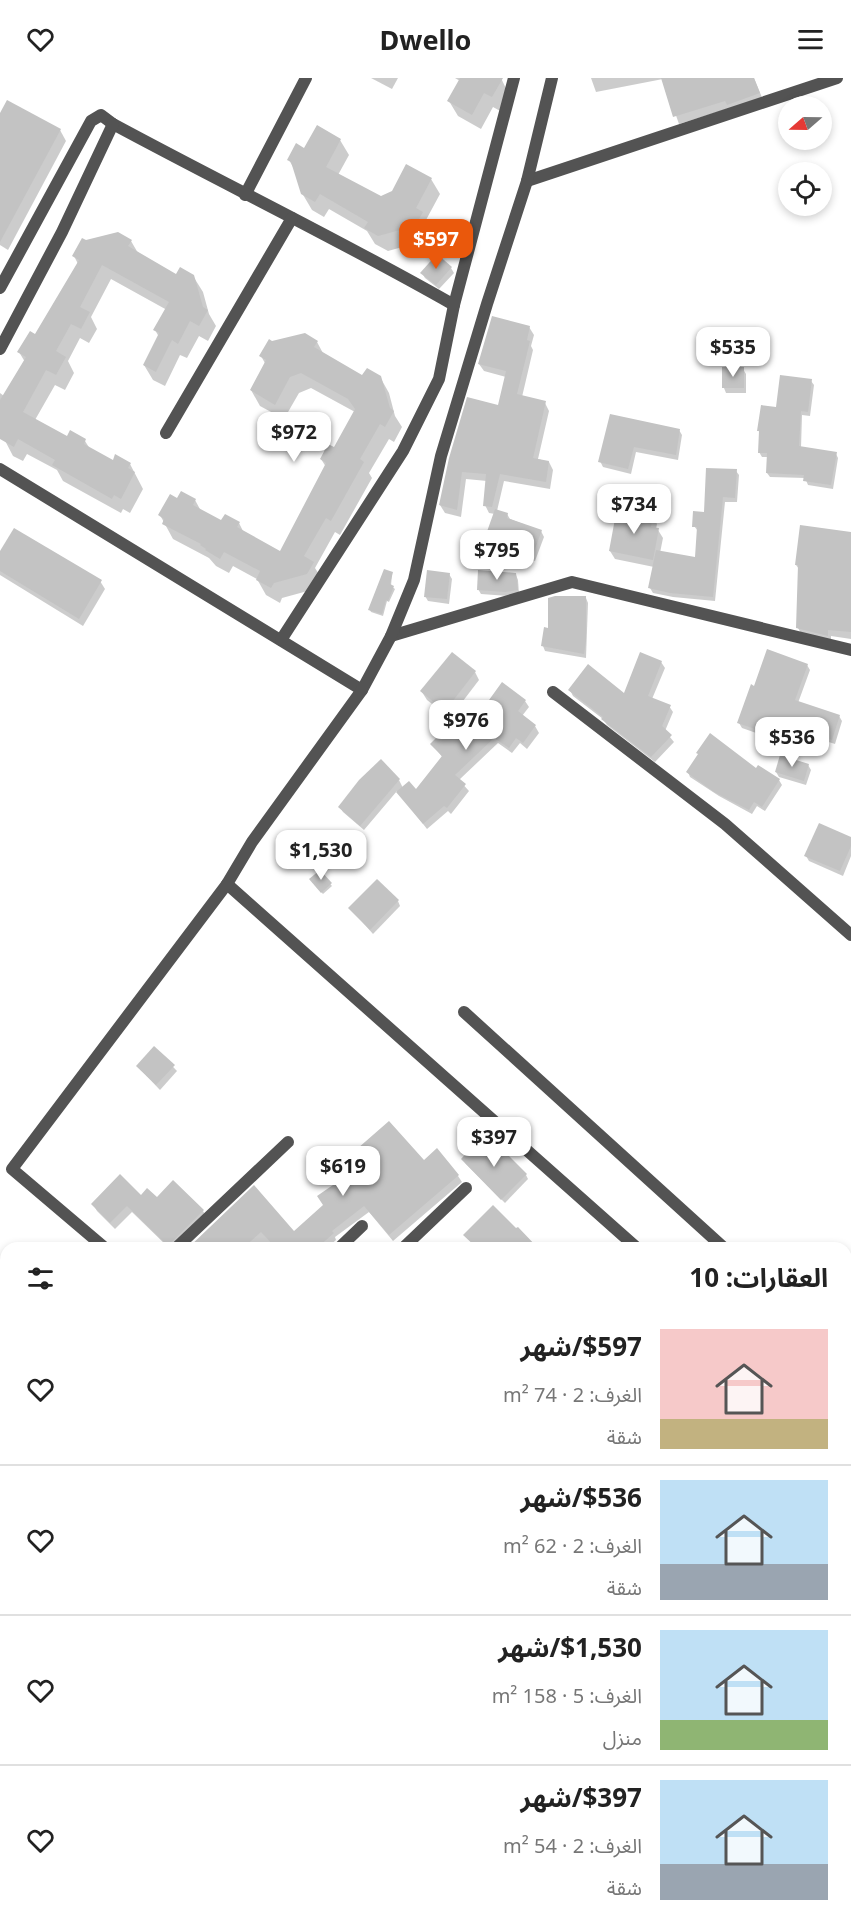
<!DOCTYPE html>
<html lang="ar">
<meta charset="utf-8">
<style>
body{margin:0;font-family:"Noto Sans","Noto Sans Arabic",sans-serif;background:#f6f6f6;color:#222;direction:rtl;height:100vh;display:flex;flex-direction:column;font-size:22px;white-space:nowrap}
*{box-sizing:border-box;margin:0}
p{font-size:20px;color:#767676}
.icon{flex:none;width:33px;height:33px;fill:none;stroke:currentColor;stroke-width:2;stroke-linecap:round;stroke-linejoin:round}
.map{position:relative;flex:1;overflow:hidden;direction:ltr}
.sheet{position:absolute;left:0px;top:1164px;width:852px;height:684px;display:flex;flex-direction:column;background:#fff;border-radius:18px 18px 0 0;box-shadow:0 3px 9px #0003;direction:rtl}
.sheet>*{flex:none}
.needle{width:39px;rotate:250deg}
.tools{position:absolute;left:778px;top:18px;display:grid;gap:12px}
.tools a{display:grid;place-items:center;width:54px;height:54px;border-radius:50%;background:#fff;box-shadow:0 3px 9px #0003;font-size:30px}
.price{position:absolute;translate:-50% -51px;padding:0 14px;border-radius:12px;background:#fff;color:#222;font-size:20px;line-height:39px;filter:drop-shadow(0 2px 3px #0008)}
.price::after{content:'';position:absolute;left:50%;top:36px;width:18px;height:14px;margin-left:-9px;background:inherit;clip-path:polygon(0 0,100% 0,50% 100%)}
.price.active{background:#ea580c;color:#fff}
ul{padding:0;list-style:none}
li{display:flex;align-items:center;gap:18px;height:150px;padding:0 24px}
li+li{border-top:2px solid #e0e0e0}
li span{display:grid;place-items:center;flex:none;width:168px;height:120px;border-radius:0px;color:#555}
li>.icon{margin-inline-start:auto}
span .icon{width:72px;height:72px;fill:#fffc;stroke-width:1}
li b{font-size:26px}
h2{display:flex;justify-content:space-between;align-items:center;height:72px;padding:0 24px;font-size:26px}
header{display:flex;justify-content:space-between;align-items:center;height:78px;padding:0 24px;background:#fff;font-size:27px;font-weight:700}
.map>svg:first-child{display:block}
.shadow{fill:#0003}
.building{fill:#c3c3c3}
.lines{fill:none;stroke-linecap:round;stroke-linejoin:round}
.minor{stroke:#535353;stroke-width:12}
.tertiary{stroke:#535353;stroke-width:12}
</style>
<header><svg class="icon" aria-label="menu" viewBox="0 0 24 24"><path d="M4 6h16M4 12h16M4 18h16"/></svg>Dwello<svg class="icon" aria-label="heart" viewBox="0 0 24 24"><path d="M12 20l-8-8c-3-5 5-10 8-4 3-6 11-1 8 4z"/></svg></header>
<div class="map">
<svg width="851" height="1848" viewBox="0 0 851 1848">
<rect width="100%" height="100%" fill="#fff"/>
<g class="shadow">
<polygon points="371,0 398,0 392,11"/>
<polygon points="455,0 501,0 510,19 502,34 493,29 481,51 458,38 449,23 460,3"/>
<polygon points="591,0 754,0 763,22 730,30 679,46 663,1 596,14"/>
<polygon points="0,38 60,52 66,63 8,172 0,167"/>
<polygon points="340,62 349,77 338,97 381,119 431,101 440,116 426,142 431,151 424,163 388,173 375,166 367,153 329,131 324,139 312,132 302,115 296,94 289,82 305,72"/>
<polygon points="131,163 138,175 176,198 193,198 203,214 209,236 216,248 208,263 199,258 187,280 180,277 165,308 153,302 144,287 159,259 155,252 167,232 111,201 91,239 97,251 89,265 80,260 68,283 74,295 65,312 55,307 35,342 67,360 85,363 90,371 113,384 130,386 143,411 130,435 123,431 121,435 63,403 57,392 27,376 23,383 13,378 0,353 0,315 4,318 25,284 19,274 36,258 78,186 74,178 86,164"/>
<polygon points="451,190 454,195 439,211 425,200 422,195"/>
<polygon points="529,249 534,257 531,268 533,272 522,319 545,325 549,333 538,381 549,384 553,392 550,411 504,403 497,433 507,436 510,441 541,453 544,459 535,483 489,467 486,461 495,436 489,435 485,427 487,403 466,401 461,439 445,435 440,427 499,329 506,299 484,293 479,286"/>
<polygon points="317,264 324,277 363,299 380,299 389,315 395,338 402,349 394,364 389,361 369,395 372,400 340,457 335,454 315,490 322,501 315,511 282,520 280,525 266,517 257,501 233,488 229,495 216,488 209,480 173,461 160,437 177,422 195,422 201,433 222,444 239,445 244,455 281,475 326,389 321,381 335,371 355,334 311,310 299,315 284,341 260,328 251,312 266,287 261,278"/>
<polygon points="743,291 746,296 746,315 726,315 724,310"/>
<polygon points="811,303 814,307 810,338 802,337 801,370 836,376 838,380 833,411 808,407 805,400 770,399 767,395 768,379 762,379 759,374 761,357 758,352 777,331"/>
<polygon points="611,337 679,352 682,357 678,382 636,374 631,396 603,389 600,383"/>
<polygon points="736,393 739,397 737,424 725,424 715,523 673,519 653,515 650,510 654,489 615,481 610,473 652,438 657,446 656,451 658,452 663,460 660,475 696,480 698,453 694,448 706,436"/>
<polygon points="851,455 851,561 831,558 831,564 802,557 798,550 799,491 796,487"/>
<polygon points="0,476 100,503 105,511 83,548 0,497"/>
<polygon points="392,496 391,508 395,511 389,524 387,523 383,538 371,534 370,532"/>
<polygon points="449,496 452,501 449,526 428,523 425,518"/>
<polygon points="516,497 518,502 519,516 508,518 481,516 478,511"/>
<polygon points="586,520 588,525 586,580 545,573 543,568 550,552"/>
<polygon points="661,584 665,590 652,621 669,628 673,634 665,653 674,664 655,684 607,647 603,641 573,618 570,612 625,617"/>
<polygon points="807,587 810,592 798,625 839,638 842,643 835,666 775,647 770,660 742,650 739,645 755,609"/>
<polygon points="475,594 479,602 450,640 427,622 422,614"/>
<polygon points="525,623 529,629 522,638 535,648 539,655 527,671 520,665 512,675 498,665 459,702 469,713 451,736 448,733 427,751 397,713 364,752 343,734 340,729 399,702 403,710 416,713 443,680 432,666"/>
<polygon points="808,687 811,692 806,707 779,699 776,694"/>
<polygon points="757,692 779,702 782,707 765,733 757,728 752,736 719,718 690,699 688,694"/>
<polygon points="851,760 851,778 843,798 809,783 806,778"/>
<polygon points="320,794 332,808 323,816 312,804"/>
<polygon points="398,823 400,828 373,856 350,830"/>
<polygon points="155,970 177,993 160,1012 137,988"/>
<polygon points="423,1084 458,1098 462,1104 393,1163 369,1134 335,1159 336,1162 327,1170 190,1170 254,1109 294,1155 325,1127 334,1108 330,1102"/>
<polygon points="465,1085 526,1097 528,1101 505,1125"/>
<polygon points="141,1119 203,1133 207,1140 174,1170 169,1170 132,1134 115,1151 97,1133 93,1126"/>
<polygon points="851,1290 851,1312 846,1299 846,1291"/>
<polygon points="0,1325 6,1332 6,1384 1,1388"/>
<polygon points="0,1538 6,1543 6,1596 0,1591"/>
<polygon points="0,1765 6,1770 6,1822 0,1817"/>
<polygon points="846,1817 851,1830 851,1848 771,1848 782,1844 782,1842 846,1842"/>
<polygon points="82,1842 143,1842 138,1848 84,1848"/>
<polygon points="196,1842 267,1842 266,1844 268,1848 191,1848"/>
<polygon points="495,1842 510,1842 511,1848 496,1848"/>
<polygon points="544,1842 585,1842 586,1848 544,1848"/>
</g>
<g class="building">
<polygon points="460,0 503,0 492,19 484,15 472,37 447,23"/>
<polygon points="661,0 754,0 760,15 727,27 725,23 673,39"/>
<polygon points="7,22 61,51 0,164 0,35"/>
<polygon points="317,47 341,61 326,89 381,118 392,113 406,86 432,100 416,130 423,134 415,148 378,158 364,150 368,144 320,116 315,124 301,116 291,84 287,82 296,65 304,70"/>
<polygon points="118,154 132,162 128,168 176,196 180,189 194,197 203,229 208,232 199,248 190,243 178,266 172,262 156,294 143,287 159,255 153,252 169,224 102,187 80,229 90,234 81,251 71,246 56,273 66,279 56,297 46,292 23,334 67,358 70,352 86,361 84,366 113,382 115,376 131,385 128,390 135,394 121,421 114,417 112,421 52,387 55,382 18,361 14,369 0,361 0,322 26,279 17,274 30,253 35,256 79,182 72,178 82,160 86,162"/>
<polygon points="437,176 452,189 436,207 420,195"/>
<polygon points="492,238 530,248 527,262 530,263 517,316 546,323 533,380 549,383 546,404 500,396 492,429 483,428 486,396 462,394 457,432 439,427 449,380 467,319 498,327 506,293 478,286"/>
<polygon points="305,255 318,263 314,269 362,297 367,290 381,298 390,330 394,333 385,349 380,346 360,381 364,384 331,443 326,440 304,478 314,484 307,496 274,505 271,510 256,502 260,493 224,474 220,481 205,472 206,471 200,467 201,466 162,446 164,441 158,437 170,416 177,420 181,413 196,421 193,427 221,442 225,436 240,444 237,449 280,473 326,385 320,381 328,366 334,369 355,331 348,321 301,295 290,299 275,327 250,312 266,282 259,278 269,261 272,263"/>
<rect x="722" y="289" width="22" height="21"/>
<polygon points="780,297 812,301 808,334 801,333 799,368 837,374 831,407 803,403 804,397 766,395 767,375 758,375 759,353 757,353 761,327 776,329"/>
<polygon points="610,336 680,351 676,377 634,369 628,391 598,384"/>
<polygon points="706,390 737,391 735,420 723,419 713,519 670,515 648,510 656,472 695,479 697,449 692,449 693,433 704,434"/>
<polygon points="617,430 653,437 651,449 659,450 653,482 609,473"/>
<polygon points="495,431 508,435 507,440 542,452 532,479 484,462"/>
<polygon points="800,447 851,454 851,554 828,552 828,558 796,550 798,487 795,487"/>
<polygon points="14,450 102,502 79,541 0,493 0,473"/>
<polygon points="384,491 393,494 390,506 394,508 388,523 386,522 382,536 368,532"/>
<polygon points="427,492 450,495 447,521 424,519"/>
<polygon points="478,492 516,495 518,512 505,514 477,512"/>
<polygon points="555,518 586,518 586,563 584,576 541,568 544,549 548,550 548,520"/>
<polygon points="767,571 808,586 795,622 840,637 832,662 772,643 767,655 737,645 751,606 754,608"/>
<polygon points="452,574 476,593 445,633 420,613"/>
<polygon points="640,574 662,583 648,618 671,627 662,648 672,657 651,679 601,641 603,639 568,612 588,586 624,615"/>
<polygon points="502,604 526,622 518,633 536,647 523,665 516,660 509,670 494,660 455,697 466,706 447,730 444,728 423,746 396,714 409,703 416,711 442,678 430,666 460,636 471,647"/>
<polygon points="710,655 756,690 758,687 780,701 762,729 754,724 749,732 714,714 686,694 698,676 696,675"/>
<polygon points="780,677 809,686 804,703 775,694"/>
<polygon points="381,681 400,701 360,748 338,729 359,702"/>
<polygon points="819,745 851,759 851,768 840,793 804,778"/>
<polygon points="320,792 332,805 321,815 309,801"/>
<polygon points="377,801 399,822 370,852 348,830"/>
<polygon points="154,968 175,987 156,1007 136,988"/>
<polygon points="389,1043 424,1082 437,1070 459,1097 389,1157 364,1128 332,1153 334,1155 317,1170 276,1170 261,1154 243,1170 188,1170 254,1107 294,1153 323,1127 317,1118 333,1107 328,1102 345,1087 342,1084"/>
<polygon points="482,1058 503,1076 505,1074 527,1096 501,1122 461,1081"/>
<polygon points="120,1096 141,1117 147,1110 157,1119 173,1102 204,1132 168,1168 127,1128 110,1145 91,1126"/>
<polygon points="493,1127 516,1150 518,1149 538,1170 477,1170 463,1157"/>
</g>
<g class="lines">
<g class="minor">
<polyline points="527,103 837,0"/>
<polyline points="245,117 306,0"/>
<path d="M0 210 91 43 101 37 113 46C226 107 342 163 454 227"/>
<polyline points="0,271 62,154 113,46"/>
<polyline points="166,355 292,140"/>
<polyline points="0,391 362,612"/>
<polyline points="391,558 572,504 851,572"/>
<polyline points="281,562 403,373 439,301 454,227 514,0"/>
<polyline points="553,614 725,746 851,857"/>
<polyline points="227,806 637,1170"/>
<polyline points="464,934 724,1170"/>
<polyline points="105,1170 12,1091 227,806 252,764 362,612 391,558 414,502 441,378 487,226 527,103 552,0"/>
<polyline points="176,1170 288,1064"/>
<polyline points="339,1170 362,1148"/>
<polyline points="403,1170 466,1110"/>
<polyline points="846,1281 851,1280"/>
<polyline points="0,1288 6,1294"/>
<polyline points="846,1347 851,1345"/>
<polyline points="846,1443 851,1441"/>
<polyline points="0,1501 6,1505"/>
<polyline points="846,1558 851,1556"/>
<polyline points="846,1674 851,1672"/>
<polyline points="384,1842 385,1848"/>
<polyline points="472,1842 473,1848"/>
<polyline points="29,1848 34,1842"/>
<polyline points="286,1848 291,1842"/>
</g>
<polyline class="tertiary" points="601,1842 602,1848"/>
</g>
</svg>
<div class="tools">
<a><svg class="needle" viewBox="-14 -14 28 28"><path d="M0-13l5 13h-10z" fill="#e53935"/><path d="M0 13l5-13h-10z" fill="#767676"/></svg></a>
<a><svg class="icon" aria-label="locate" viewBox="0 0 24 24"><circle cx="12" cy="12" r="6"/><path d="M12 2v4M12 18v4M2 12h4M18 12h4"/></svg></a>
</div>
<b class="price active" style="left:436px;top:192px">$597</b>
<b class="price" style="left:733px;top:300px">$535</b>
<b class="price" style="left:294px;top:385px">$972</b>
<b class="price" style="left:634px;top:457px">$734</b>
<b class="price" style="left:497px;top:503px">$795</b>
<b class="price" style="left:466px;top:673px">$976</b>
<b class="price" style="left:792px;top:690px">$536</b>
<b class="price" style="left:321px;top:803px">$1,530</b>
<b class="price" style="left:494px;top:1090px">$397</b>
<b class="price" style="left:343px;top:1119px">$619</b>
<section class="sheet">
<h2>العقارات: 10<svg class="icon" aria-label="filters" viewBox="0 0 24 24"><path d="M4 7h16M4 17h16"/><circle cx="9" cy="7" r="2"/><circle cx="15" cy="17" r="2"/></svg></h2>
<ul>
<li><span style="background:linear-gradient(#f6c9c9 75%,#c2b280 0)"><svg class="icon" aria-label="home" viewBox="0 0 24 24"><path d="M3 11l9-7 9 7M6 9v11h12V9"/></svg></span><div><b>$597/شهر</b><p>الغرف: 2 · 74 m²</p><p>شقة</p></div><svg class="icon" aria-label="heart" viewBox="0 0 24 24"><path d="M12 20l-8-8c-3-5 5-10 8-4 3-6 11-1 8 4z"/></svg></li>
<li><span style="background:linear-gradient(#bfe0f5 70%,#9aa5b1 0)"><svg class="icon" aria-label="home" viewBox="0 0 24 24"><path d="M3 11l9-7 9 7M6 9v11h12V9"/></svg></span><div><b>$536/شهر</b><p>الغرف: 2 · 62 m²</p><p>شقة</p></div><svg class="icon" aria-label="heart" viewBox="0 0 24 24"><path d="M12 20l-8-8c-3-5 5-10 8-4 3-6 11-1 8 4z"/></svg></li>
<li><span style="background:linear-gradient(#bfe0f5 75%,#8fb573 0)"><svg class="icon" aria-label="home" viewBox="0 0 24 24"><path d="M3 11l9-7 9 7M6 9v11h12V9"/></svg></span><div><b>$1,530/شهر</b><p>الغرف: 5 · 158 m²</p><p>منزل</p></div><svg class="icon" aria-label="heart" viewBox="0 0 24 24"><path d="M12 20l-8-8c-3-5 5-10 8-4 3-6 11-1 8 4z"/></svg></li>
<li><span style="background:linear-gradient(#bfe0f5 70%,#9aa5b1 0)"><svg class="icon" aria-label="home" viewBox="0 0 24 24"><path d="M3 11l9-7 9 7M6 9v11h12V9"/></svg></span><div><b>$397/شهر</b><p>الغرف: 2 · 54 m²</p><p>شقة</p></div><svg class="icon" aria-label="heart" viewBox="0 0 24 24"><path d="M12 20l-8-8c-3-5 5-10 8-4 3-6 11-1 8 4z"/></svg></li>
</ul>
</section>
</div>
